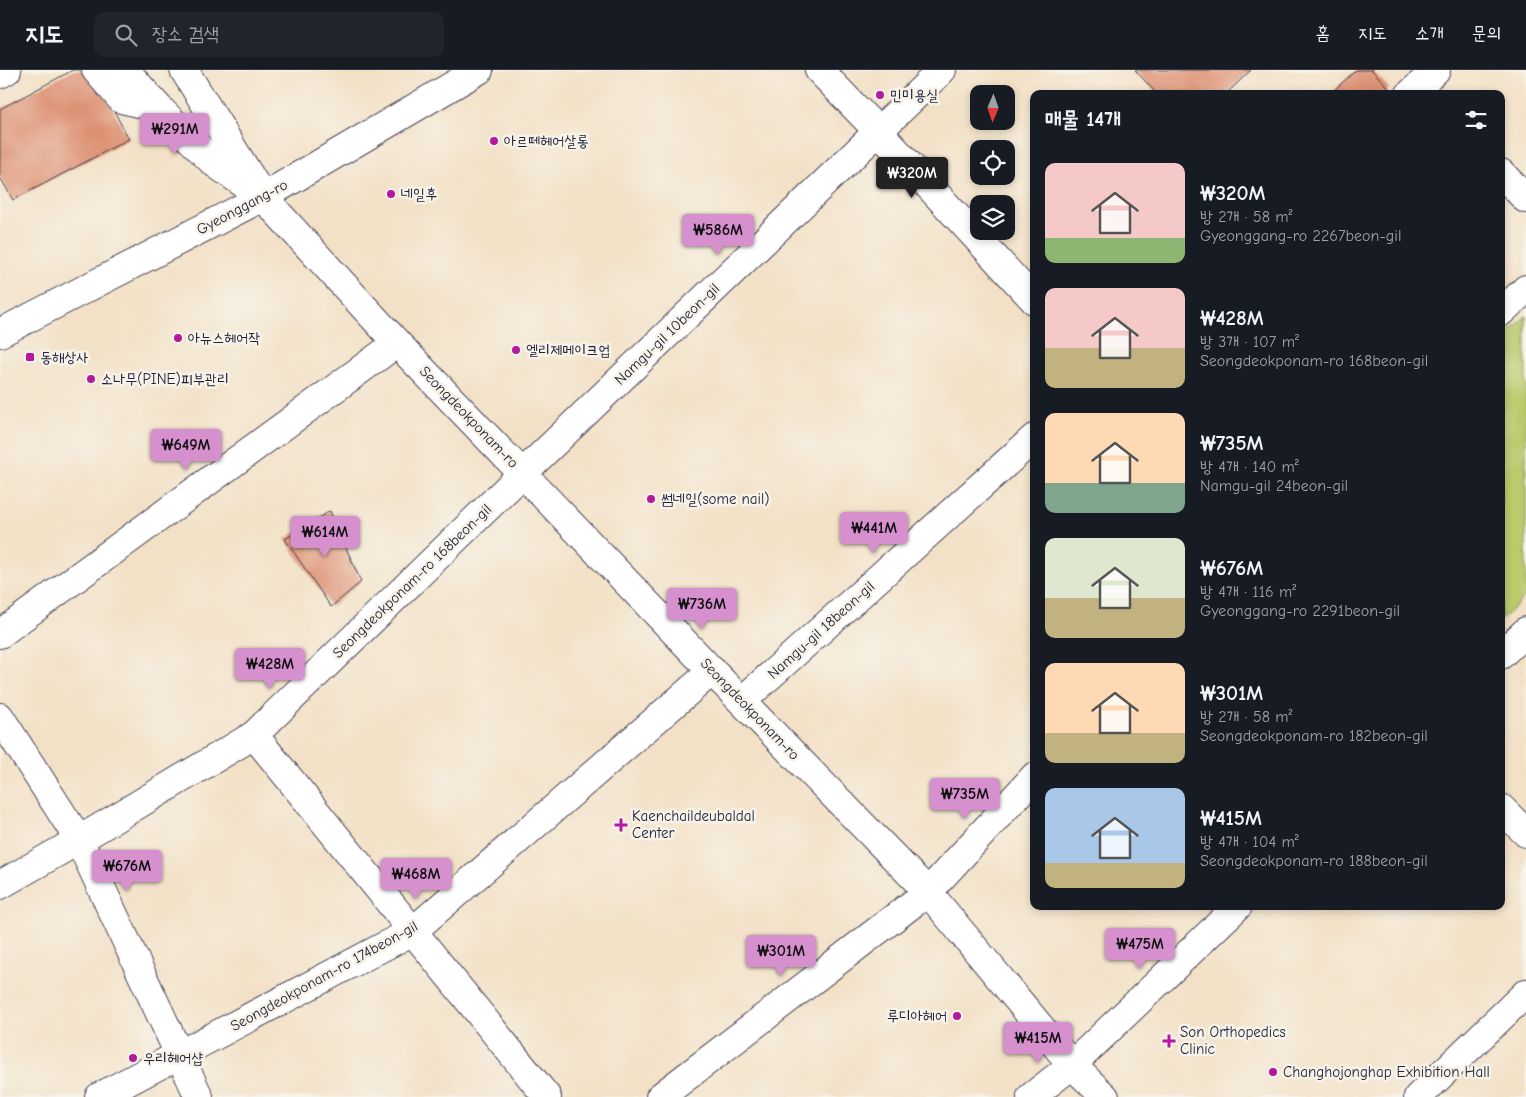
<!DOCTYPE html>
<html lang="ko">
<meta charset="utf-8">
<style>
body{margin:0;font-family:"Comic Neue","Poor Story",sans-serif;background:#20242c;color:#f1f3f6;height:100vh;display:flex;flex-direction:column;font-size:19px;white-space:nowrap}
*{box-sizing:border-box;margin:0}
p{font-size:16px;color:#9ea1a6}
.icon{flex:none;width:28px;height:28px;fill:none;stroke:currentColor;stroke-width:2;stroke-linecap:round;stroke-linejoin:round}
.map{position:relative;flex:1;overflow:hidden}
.drawer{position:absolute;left:1030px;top:20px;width:475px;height:820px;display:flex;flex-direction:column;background:#171b24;border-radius:10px;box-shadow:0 2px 8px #0003}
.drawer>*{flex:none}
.needle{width:32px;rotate:182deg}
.fabs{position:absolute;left:970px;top:15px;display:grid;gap:10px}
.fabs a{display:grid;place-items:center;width:45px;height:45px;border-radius:10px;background:#171b24;box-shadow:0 2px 8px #0003;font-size:25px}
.price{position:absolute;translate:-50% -42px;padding:0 11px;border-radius:5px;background:#d690ce;color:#111;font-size:16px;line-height:32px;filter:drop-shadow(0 1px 2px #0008)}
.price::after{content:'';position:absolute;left:50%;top:30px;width:15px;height:11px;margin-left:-8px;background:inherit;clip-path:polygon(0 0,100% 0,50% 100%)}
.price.selected{background:#222;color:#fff}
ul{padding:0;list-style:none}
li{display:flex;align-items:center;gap:15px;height:125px;padding:0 15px}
li span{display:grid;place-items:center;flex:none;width:140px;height:100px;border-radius:10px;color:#555}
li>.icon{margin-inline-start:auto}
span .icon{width:60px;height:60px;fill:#fffc;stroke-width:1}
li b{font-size:21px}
h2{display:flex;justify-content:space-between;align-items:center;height:60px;padding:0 15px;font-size:21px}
header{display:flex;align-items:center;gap:30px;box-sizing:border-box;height:70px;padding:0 25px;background:#171b24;border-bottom:1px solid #363941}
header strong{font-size:24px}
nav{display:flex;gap:28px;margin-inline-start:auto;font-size:18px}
.search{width:350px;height:45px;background:#20242c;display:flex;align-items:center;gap:12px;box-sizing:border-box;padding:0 18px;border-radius:10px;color:#9ea1a6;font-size:19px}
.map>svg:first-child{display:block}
.green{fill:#baca6c;stroke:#6e7654}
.building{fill:#dd9072}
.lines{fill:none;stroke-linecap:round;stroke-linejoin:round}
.minor-casing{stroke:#413f50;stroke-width:30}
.minor{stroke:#fff;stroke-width:28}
.poi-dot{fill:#b5179e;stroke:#f7f3e8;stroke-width:2}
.labels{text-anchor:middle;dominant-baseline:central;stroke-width:5;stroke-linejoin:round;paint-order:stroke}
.poi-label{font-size:15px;fill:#22223b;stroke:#f7f3e8;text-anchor:start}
.street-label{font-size:15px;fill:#22223b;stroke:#f7f3e8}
</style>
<header>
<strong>지도</strong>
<div class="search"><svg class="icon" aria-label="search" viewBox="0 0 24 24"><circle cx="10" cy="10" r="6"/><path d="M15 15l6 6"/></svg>장소 검색</div>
<nav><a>홈</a><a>지도</a><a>소개</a><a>문의</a></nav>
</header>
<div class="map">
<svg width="1526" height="1027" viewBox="0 0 1526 1027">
<rect width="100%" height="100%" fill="#f7f3e8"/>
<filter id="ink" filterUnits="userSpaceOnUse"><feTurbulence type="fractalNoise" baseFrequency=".02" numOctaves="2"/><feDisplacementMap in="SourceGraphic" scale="10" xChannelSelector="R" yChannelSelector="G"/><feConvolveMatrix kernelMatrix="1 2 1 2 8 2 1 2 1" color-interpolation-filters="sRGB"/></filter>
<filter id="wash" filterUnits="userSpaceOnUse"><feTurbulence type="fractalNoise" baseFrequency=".0096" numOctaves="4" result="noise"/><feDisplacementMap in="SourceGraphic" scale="20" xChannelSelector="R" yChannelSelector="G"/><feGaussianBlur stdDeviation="1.12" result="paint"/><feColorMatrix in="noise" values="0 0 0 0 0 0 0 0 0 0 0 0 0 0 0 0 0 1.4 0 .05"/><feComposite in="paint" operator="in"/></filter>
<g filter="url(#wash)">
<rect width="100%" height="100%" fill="#f3e1c7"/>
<polygon class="green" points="1526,246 1526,526 1501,550 1501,270"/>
<g id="blocks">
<g class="building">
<polygon points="73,0 92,0 129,69 13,130 0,107 0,39"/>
<polygon points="1135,0 1251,0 1226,24 1157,24"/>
<polygon points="1356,0 1372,0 1389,18 1383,24 1330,24"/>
<polygon points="330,441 361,512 331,537 285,469"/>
</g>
</g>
</g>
<g filter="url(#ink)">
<use href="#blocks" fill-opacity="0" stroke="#413f50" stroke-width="1"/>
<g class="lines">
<defs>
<g id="minor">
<polyline points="96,0 121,29 159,38"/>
<polyline points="125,0 159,38 213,92 254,121"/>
<polyline points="184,0 263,127 397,273 712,601 928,822 1072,995 1105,1027"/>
<polyline points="819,0 878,61 1034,230"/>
<polyline points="0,4 7,0"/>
<polyline points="1410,24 1436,0"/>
<polyline points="1501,103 1526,129"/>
<polyline points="1501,242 1526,219"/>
<polyline points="0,263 263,127 479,0"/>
<polyline points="0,564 397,273"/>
<polyline points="1501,585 1526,561"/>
<polyline points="742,631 1034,368"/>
<polyline points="0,647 79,770 199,1027"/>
<polyline points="254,665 547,1027"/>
<polyline points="1501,738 1526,763"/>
<polyline points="0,815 79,770 254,665 523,403 942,0"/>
<polyline points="99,1027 413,861 712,601"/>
<polyline points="660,1027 928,822 1034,707"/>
<polyline points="1031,1027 1072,995 1238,836"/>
<polyline points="1418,1027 1526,923"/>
</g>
</defs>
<use href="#minor" class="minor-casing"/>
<use href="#minor" class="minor"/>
</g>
</g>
<g class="poi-dot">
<circle cx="880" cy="25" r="5"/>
<circle cx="494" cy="71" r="5"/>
<circle cx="391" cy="124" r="5"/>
<circle cx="178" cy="268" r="5"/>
<circle cx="516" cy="280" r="5"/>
<rect x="25" y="282" width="10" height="10" rx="2.5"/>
<circle cx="91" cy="309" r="5"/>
<circle cx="651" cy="429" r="5"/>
<path d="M618.5 747.5h5v5h5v5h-5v5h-5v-5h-5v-5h5z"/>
<circle cx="957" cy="946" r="5"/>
<path d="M1166.5 963.5h5v5h5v5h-5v5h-5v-5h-5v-5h5z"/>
<circle cx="133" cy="988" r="5"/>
<circle cx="1273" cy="1002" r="5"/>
</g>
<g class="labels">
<g class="poi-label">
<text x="890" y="25">민미용실</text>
<text x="504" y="71">아르떼헤어살롱</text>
<text x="401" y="124">네일후</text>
<text x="188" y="268">아뉴스헤어작</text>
<text x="526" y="280">엘리제메이크업</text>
<text x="40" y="287">동해상사</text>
<text x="101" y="309">소나무(PINE)피부관리</text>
<text x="661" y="429">썸네일(some nail)</text>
<text x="632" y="746">Kaenchaildeubaldal<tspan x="632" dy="17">Center</tspan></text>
<text x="947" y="946" text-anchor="end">루디아헤어</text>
<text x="1180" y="962">Son Orthopedics<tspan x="1180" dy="17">Clinic</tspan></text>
<text x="143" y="988">우리헤어샵</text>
<text x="1283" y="1002">Changhojonghap Exhibition Hall</text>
</g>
<g class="street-label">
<text transform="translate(242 137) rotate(-28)">Gyeonggang-ro</text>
<text transform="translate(667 264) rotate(-44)">Namgu-gil 10beon-gil</text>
<text transform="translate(469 347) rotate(46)">Seongdeokponam-ro</text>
<text transform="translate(412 511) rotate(-44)">Seongdeokponam-ro 168beon-gil</text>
<text transform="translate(821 560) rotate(-42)">Namgu-gil 18beon-gil</text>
<text transform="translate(750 639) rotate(46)">Seongdeokponam-ro</text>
<text transform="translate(324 906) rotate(-29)">Seongdeokponam-ro 174beon-gil</text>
</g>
</g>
</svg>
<div class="fabs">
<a><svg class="needle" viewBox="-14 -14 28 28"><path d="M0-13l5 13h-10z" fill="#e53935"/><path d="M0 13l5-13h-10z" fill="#9ea1a6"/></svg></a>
<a><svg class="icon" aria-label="locate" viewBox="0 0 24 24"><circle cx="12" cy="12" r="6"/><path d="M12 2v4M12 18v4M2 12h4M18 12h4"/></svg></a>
<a><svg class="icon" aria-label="layers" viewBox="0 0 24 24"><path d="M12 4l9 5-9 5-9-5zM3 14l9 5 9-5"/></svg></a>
</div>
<b class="price" style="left:175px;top:85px">₩291M</b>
<b class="price selected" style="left:912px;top:129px">₩320M</b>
<b class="price" style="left:718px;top:186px">₩586M</b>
<b class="price" style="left:186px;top:401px">₩649M</b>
<b class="price" style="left:874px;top:484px">₩441M</b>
<b class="price" style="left:325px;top:488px">₩614M</b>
<b class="price" style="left:702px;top:560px">₩736M</b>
<b class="price" style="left:270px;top:620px">₩428M</b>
<b class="price" style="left:965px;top:750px">₩735M</b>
<b class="price" style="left:127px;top:822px">₩676M</b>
<b class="price" style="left:416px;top:830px">₩468M</b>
<b class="price" style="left:1140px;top:900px">₩475M</b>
<b class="price" style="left:781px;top:907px">₩301M</b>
<b class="price" style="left:1038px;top:994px">₩415M</b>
<section class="drawer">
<h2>매물 14개<svg class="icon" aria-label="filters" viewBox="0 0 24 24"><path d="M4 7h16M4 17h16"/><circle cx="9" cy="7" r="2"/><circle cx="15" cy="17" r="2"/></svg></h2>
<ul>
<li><span style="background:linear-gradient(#f6c9c9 75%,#8fb573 0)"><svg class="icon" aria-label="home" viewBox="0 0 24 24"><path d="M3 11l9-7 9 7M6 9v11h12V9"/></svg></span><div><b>₩320M</b><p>방 2개 · 58 m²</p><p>Gyeonggang-ro 2267beon-gil</p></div></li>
<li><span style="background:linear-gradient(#f6c9c9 60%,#c2b280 0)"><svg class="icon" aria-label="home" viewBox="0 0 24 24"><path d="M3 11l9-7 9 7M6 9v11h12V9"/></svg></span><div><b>₩428M</b><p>방 3개 · 107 m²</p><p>Seongdeokponam-ro 168beon-gil</p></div></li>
<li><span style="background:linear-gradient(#ffd9b3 70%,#7fa58c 0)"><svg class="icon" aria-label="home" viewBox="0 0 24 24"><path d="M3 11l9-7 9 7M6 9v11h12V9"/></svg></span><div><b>₩735M</b><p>방 4개 · 140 m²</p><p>Namgu-gil 24beon-gil</p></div></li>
<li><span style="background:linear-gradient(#dfe7d0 60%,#c2b280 0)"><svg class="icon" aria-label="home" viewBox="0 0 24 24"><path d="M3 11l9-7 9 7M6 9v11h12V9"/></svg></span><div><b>₩676M</b><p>방 4개 · 116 m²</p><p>Gyeonggang-ro 2291beon-gil</p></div></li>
<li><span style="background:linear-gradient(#ffd9b3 70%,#c2b280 0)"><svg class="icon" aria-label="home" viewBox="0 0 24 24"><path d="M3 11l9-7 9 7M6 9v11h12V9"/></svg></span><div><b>₩301M</b><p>방 2개 · 58 m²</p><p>Seongdeokponam-ro 182beon-gil</p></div></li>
<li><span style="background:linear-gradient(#a9c7e8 75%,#c2b280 0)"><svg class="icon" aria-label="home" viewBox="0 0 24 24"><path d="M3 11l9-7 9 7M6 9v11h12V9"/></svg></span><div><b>₩415M</b><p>방 4개 · 104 m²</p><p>Seongdeokponam-ro 188beon-gil</p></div></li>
</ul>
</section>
</div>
